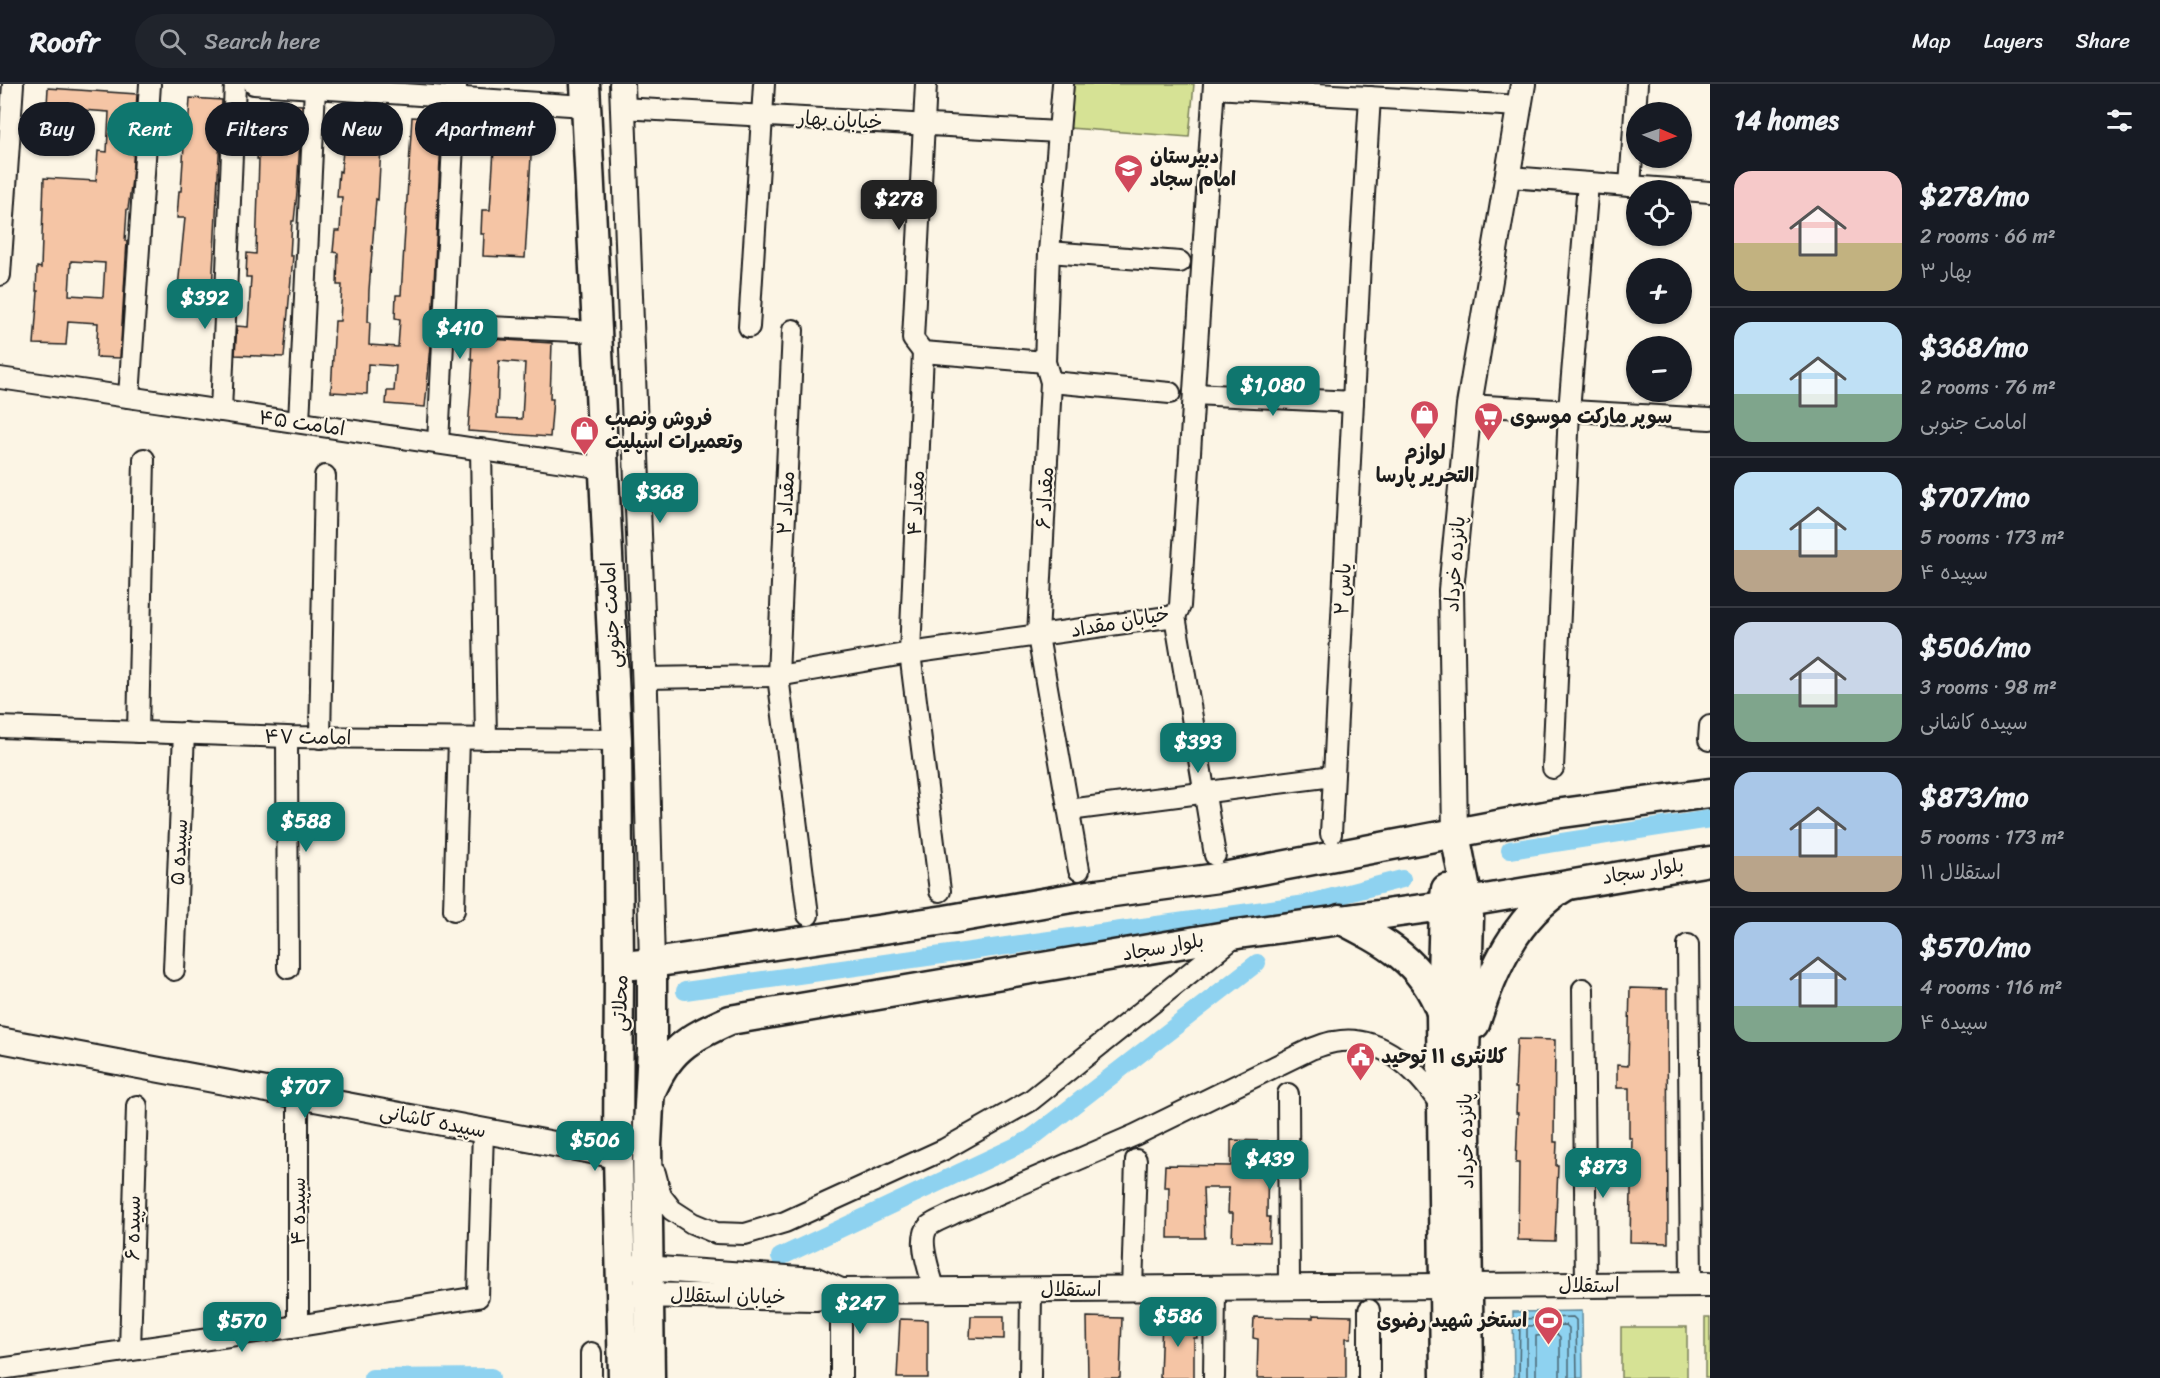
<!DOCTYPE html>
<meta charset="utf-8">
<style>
body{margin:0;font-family:Sriracha,"Playpen Sans Arabic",sans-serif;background:#20242c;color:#f1f3f6;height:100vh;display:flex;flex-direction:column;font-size:22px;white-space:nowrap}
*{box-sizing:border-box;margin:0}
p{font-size:20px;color:#9ea1a6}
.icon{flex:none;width:33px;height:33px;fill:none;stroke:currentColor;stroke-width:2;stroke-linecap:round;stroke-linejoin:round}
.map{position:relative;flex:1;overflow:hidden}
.sheet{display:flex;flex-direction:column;background:#171b24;width:450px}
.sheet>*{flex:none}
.guide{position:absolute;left:18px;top:18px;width:570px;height:54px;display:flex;gap:12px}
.needle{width:39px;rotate:92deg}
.fabs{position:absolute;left:1626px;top:18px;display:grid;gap:12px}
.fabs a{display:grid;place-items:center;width:66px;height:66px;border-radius:50%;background:#171b24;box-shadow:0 2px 4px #0004;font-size:30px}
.price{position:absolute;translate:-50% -51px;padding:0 14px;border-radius:12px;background:#0f766e;color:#fff;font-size:20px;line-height:39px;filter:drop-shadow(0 2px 3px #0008)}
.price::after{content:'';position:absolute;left:50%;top:36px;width:18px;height:14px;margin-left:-9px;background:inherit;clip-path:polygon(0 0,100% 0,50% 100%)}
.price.active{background:#222;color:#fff}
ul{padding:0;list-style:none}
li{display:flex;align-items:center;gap:18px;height:150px;padding:0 24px}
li+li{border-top:2px solid #363941}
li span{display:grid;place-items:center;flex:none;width:168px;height:120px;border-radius:18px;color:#555}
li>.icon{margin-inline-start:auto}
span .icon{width:72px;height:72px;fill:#fffc;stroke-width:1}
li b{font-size:26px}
h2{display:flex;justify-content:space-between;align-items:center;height:72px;padding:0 24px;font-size:26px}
.pill{padding:0 21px;border-radius:27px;background:#171b24;box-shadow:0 2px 4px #0004;font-size:21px;line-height:54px}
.pill.active{background:#0f766e;color:#fff}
header{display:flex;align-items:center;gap:36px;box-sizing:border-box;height:84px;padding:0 30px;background:#171b24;border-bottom:2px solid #363941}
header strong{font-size:28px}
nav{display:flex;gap:33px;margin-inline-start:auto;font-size:21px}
.search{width:420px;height:54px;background:#20242c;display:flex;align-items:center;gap:15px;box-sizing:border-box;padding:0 21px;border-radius:33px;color:#9ea1a6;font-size:22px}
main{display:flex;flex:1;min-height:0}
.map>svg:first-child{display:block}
.green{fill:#d6e295;stroke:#797f58;stroke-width:1.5}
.water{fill:#8ed2f0;stroke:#60899b;stroke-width:1.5}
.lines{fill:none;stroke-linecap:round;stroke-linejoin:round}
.shore{stroke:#4a6571;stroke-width:1.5}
.canal{stroke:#8ed2f0;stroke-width:18}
.building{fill:#f5c5a5;stroke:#1c1c1c;stroke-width:1.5;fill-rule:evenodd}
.minor-casing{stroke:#1c1c1c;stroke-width:24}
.tertiary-casing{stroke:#1c1c1c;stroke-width:28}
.secondary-casing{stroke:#1c1c1c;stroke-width:33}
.minor{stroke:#fcf5e5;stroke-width:20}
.tertiary{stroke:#fcf5e5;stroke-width:24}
.secondary{stroke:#fcf5e5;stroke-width:28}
.labels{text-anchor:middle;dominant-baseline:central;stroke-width:4.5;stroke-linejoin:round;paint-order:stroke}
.street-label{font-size:20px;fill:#1c1c1c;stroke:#fcf5e5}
.poi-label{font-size:20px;font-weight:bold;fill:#1c1c1c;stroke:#fcf5e5;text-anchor:start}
</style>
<header>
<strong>Roofr</strong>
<div class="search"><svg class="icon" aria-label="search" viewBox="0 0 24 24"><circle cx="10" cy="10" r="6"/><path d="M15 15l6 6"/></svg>Search here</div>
<nav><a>Map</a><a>Layers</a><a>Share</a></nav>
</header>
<main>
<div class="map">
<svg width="1710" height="1294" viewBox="0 0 1710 1294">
<rect width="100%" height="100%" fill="#fcf5e5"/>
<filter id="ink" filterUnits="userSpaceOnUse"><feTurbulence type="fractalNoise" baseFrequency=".0167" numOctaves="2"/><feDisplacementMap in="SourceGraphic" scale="12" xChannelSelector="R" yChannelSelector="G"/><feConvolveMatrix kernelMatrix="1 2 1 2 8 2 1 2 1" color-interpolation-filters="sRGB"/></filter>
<g filter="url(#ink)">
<g class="green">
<polygon points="1072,0 1194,0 1189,53 1069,44"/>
<rect x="1705" y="1234" width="5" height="60"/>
<rect x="1621" y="1243" width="66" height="51"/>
</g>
<polygon class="water" points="1582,1227 1583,1294 1514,1294 1513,1228"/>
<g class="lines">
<g class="shore">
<polyline points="1519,1294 1520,1235 1573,1233 1576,1236 1577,1294"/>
<polyline points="1527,1294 1527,1242 1566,1241 1569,1244 1569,1294"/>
<polyline points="1536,1294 1536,1252 1557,1250 1560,1253 1560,1294"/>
</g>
<g class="canal">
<polyline points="1510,766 1710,735"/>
<polyline points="685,907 1306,820 1402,795"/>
<polyline points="780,1173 1029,1056 1257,879"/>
<polyline points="372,1294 491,1293"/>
</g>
</g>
<g class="building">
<path d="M48 4 137 10 132 95 128 125H127L125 157H127L120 274 96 273 98 239 68 237 66 261 34 260 38 207H36L37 183 41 184 44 94 96 97 98 67 107 68 109 28 82 26V33L77 32 75 63 42 61 43 38H46ZM71 177 105 179 103 213 69 211Z"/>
<polygon points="190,14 222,16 211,225 176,223 185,134 177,134 179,107 181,107 185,46 188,47"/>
<polygon points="263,19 302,21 297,109 294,137 292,137 290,172 293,172 284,273 235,271 237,242 248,243 251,193 246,193 247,169 256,170 259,75 257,75"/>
<polygon points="351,26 383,28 378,116 376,115 369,206 368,238 370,238 369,261 398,263 400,235 395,234 396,211 401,211 412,33 442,35 431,262 425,323 386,320 387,307 394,307 396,282 368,280 367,310 331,308 335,237 340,237 342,201 337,201 338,169 333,168 335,147 340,147 342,113 337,113 339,87 341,88 344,56 350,56"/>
<polygon points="496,36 533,39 525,174 483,172 484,150 481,150 482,126 490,126"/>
<path d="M472 254 552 259 550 315H553L550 353 468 347 473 275H471ZM499 277 525 279 522 335 497 334Z"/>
<polygon points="1630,904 1667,905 1668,1159 1630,1158 1632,1054 1629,1054 1629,1004 1617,1004 1617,981 1628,982"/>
<polygon points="1517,955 1555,956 1554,1058 1557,1058 1556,1082 1558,1082 1555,1157 1518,1156 1519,1079 1516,1079 1518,1029 1516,1029 1517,1004 1515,1004"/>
<polygon points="1231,1056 1268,1057 1267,1133 1270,1133 1269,1158 1232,1157 1233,1129 1228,1129 1229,1104 1203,1104 1205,1154 1168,1154 1169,1103 1164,1103 1165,1081 1231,1082"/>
<polygon points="1313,1231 1352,1232 1351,1254 1346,1254 1346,1294 1257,1294 1258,1255 1253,1254 1254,1233 1313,1234"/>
<polygon points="971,1232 1004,1232 1004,1255 970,1254"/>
<polygon points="1087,1233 1122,1234 1120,1294 1088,1294"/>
<polygon points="1162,1234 1197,1234 1197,1254 1194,1254 1194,1294 1160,1294"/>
<polygon points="900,1235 928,1236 928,1294 897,1294"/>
</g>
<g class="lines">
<defs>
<g id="minor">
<polyline points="254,0 585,22"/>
<polyline points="926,0 913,255 923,268 1045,278"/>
<polyline points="1063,0 1049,168 1045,278 1051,298 1038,552 1079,786"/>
<polyline points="1214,4 1519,22"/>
<polyline points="621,24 1058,48"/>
<polyline points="1509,93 1710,108"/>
<polyline points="1630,102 1637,0"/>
<polyline points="1049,168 1180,178"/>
<polyline points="0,191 13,0"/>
<polyline points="443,241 598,248"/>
<polyline points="749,243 764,0"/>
<polyline points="793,246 778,592 808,831"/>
<polyline points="923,268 910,569 940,807"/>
<polyline points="0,294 604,384"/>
<polyline points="1051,298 1170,309"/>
<polyline points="1194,310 1353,318"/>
<polyline points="129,313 150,0"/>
<polyline points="1469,321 1710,335"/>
<polyline points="221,327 235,0"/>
<polyline points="299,338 315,4"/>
<polyline points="438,359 456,0"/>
<polyline points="481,365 486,655"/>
<polyline points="1175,532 1215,771"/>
<polyline points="644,594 778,592 910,569 1175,532 1180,522 1214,0"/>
<polyline points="0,643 287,653 617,656"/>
<polyline points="138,648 144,375"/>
<polyline points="287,653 288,884"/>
<polyline points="320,654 325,392"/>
<polyline points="1709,656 1710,642"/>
<polyline points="1553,684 1569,327 1588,99"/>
<polyline points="1069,726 1333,692"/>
<polyline points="1331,750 1361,160 1370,13"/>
<polyline points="454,826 459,655"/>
<polyline points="1688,861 1691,1200"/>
<polyline points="174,886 184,649"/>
<polyline points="1583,905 1586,1201"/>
<polyline points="1288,1010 1289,1204"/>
<polyline points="655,1089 661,1112 672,1126 692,1139 716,1149 745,1150 785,1138 945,1065 1030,1017 1236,852"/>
<polyline points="1132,1205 1136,1076"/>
<polyline points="841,1207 841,1294"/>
<path d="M935 1207C931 1191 916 1155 929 1142 935 1137 947 1133 954 1129L1135 1051 1311 965C1318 963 1326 959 1334 958 1380 949 1418 986 1441 1022"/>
<polyline points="1369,1226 1369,1294"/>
<polyline points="298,1242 298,1012"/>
<polyline points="130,1266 137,1022"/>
<polyline points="591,1269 591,1294"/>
<polyline points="0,1285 298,1242 478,1213 483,1047"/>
<polyline points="1030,1294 1031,1206"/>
<polyline points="1214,1294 1215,1204"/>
</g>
<g id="tertiary">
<polyline points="622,0 645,609 652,879"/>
<polyline points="1455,750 1451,506 1469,321 1523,0"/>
<polyline points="0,956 618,1072"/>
<polyline points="630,1183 816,1196 841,1207"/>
<polyline points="1468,1202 1710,1200"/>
<polyline points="630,1211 816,1214 841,1207 1445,1202"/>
</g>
<g id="secondary">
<polyline points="585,0 617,656 619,882 618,1072 623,1294"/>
<polyline points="1455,750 1468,817 1469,834 1465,971 1469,1294"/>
<path d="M1340 835C1385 858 1422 877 1441 928"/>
<polyline points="652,879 945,836 1083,812 1218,794 1555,730 1710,709"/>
<polyline points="633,881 652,879 652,964 647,1060 650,1294"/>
<path d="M1475 940C1492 887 1516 831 1566 802"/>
<path d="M650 1010C668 966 687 955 730 936L1238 850 1444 822 1710 777"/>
<polyline points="1445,1294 1441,928 1444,822 1446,805"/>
</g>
</defs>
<use href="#minor" class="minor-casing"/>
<use href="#tertiary" class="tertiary-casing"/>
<use href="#secondary" class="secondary-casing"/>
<use href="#minor" class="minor"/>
<use href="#tertiary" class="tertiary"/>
<use href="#secondary" class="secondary"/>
</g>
</g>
<defs>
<symbol id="school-pin" viewBox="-11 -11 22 30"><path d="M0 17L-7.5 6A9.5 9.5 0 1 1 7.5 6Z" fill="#d1495b" stroke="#fcf5e5"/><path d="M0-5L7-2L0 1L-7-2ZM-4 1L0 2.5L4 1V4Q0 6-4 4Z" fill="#fff"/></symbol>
<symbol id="shop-pin" viewBox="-11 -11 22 30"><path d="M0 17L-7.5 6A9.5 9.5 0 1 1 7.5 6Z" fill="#d1495b" stroke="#fcf5e5"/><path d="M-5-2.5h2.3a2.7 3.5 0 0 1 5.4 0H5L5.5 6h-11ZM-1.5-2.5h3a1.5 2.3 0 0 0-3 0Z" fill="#fff"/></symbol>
<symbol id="supermarket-pin" viewBox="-11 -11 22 30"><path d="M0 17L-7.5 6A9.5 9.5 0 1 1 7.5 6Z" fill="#d1495b" stroke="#fcf5e5"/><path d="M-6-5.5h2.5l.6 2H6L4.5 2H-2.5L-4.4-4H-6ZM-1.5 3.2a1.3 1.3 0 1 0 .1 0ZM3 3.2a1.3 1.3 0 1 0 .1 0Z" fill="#fff"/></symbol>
<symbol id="civic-pin" viewBox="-11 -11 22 30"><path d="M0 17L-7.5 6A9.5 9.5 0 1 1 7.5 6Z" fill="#d1495b" stroke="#fcf5e5"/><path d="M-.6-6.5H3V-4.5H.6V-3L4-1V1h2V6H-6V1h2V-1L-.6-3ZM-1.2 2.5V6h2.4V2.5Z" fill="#fff"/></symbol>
<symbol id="stadium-pin" viewBox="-11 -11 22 30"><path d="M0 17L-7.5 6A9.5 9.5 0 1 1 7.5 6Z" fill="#d1495b" stroke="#fcf5e5"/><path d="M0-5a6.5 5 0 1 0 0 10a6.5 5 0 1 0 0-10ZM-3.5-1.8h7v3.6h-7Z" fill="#fff"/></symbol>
</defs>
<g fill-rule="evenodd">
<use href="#school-pin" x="1112" y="68" width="33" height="45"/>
<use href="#shop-pin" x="1408" y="314" width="33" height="45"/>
<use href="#supermarket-pin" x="1472" y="316" width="33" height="45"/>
<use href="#shop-pin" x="568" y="330" width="33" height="45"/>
<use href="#civic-pin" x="1344" y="956" width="33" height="45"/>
<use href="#stadium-pin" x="1532" y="1220" width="33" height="45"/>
</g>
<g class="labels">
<g class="street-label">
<text transform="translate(840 36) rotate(3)">خیابان بهار</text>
<text transform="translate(302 339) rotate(8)">امامت ۴۵</text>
<text transform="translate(1045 414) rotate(-87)">مقداد ۶</text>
<text transform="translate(786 419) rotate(-87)">مقداد ۲</text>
<text transform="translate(916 419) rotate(-87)">مقداد ۴</text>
<text transform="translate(1455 480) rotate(-86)">پانزده خرداد</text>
<text transform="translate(1343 505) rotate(-87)">یاس ۲</text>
<text transform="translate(611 531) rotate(-93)">امامت جنوبی</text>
<text transform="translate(1120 538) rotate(-10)">خیابان مقداد</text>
<text transform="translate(308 653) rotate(1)">امامت ۴۷</text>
<text transform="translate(179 768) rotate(-87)">سپیده ۵</text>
<text transform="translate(1643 787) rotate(-9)">بلوار سجاد</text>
<text transform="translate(1163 863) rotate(-10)">بلوار سجاد</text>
<text transform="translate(620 919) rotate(-88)">محلاتی</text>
<text transform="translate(433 1037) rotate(11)">سپیده کاشانی</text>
<text transform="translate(1466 1057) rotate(-91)">پانزده خرداد</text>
<text transform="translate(298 1127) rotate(-90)">سپیده ۴</text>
<text transform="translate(133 1144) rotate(-89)">سپیده ۶</text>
<text x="1589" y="1201">استقلال</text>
<text x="1071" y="1205">استقلال</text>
<text transform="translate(728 1212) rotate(1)">خیابان استقلال</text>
</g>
<g class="poi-label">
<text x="1150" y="72">دبیرستان<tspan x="1150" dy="23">امام سجاد</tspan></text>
<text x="1510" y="332">سوپر مارکت موسوی</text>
<text x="605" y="334">فروش ونصب<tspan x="605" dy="23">وتعمیرات اسپلیت</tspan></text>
<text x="1425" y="368" text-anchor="middle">لوازم<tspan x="1425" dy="23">التحریر پارسا</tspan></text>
<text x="1381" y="972">کلانتری ۱۱ توحید</text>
<text x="1527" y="1236" text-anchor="end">استخر شهید رضوی</text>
</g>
</g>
</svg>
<div class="fabs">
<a><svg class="needle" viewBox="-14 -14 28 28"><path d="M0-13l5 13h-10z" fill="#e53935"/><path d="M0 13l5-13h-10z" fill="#9ea1a6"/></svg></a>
<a><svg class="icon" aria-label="locate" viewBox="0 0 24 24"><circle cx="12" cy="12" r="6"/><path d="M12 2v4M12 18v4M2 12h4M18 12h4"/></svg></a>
<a>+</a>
<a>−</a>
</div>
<b class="price active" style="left:899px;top:147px">$278</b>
<b class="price" style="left:205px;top:246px">$392</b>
<b class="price" style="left:460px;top:276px">$410</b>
<b class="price" style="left:1273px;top:333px">$1,080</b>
<b class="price" style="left:660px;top:440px">$368</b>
<b class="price" style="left:1198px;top:690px">$393</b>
<b class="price" style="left:306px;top:769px">$588</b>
<b class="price" style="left:305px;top:1035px">$707</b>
<b class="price" style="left:595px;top:1088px">$506</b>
<b class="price" style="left:1270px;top:1107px">$439</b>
<b class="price" style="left:1603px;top:1115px">$873</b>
<b class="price" style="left:860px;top:1251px">$247</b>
<b class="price" style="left:1178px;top:1264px">$586</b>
<b class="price" style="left:242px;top:1269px">$570</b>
<div class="guide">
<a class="pill">Buy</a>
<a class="pill active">Rent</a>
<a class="pill">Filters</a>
<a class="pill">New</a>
<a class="pill">Apartment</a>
</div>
</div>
<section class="sheet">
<h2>14 homes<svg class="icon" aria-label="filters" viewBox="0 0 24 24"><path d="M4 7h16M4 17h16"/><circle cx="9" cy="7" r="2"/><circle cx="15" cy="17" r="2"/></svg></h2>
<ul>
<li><span style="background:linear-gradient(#f6c9c9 60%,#c2b280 0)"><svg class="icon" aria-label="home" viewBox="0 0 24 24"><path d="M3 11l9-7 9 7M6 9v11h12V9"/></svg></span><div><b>$278/mo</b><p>2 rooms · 66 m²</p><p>بهار ۳</p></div></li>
<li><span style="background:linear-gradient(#bfe0f5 60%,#7fa58c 0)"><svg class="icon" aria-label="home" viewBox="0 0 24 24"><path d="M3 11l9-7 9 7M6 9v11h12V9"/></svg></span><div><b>$368/mo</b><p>2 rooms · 76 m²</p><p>امامت جنوبی</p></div></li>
<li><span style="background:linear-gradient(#bfe0f5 65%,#b9a48a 0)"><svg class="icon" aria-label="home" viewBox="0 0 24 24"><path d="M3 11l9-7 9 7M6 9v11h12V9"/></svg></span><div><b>$707/mo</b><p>5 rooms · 173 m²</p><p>سپیده ۴</p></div></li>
<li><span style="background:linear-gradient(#c9d6e8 60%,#7fa58c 0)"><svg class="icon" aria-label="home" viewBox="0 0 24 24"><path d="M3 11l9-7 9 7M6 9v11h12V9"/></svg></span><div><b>$506/mo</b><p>3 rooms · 98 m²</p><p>سپیده کاشانی</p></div></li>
<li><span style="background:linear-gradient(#a9c7e8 70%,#b9a48a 0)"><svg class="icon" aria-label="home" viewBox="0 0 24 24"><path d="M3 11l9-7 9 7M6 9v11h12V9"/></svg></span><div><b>$873/mo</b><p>5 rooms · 173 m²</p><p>استقلال ۱۱</p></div></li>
<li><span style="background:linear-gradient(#a9c7e8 70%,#7fa58c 0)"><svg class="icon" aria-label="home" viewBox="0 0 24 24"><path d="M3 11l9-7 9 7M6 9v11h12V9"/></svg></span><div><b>$570/mo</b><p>4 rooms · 116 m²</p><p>سپیده ۴</p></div></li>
</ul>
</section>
</main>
